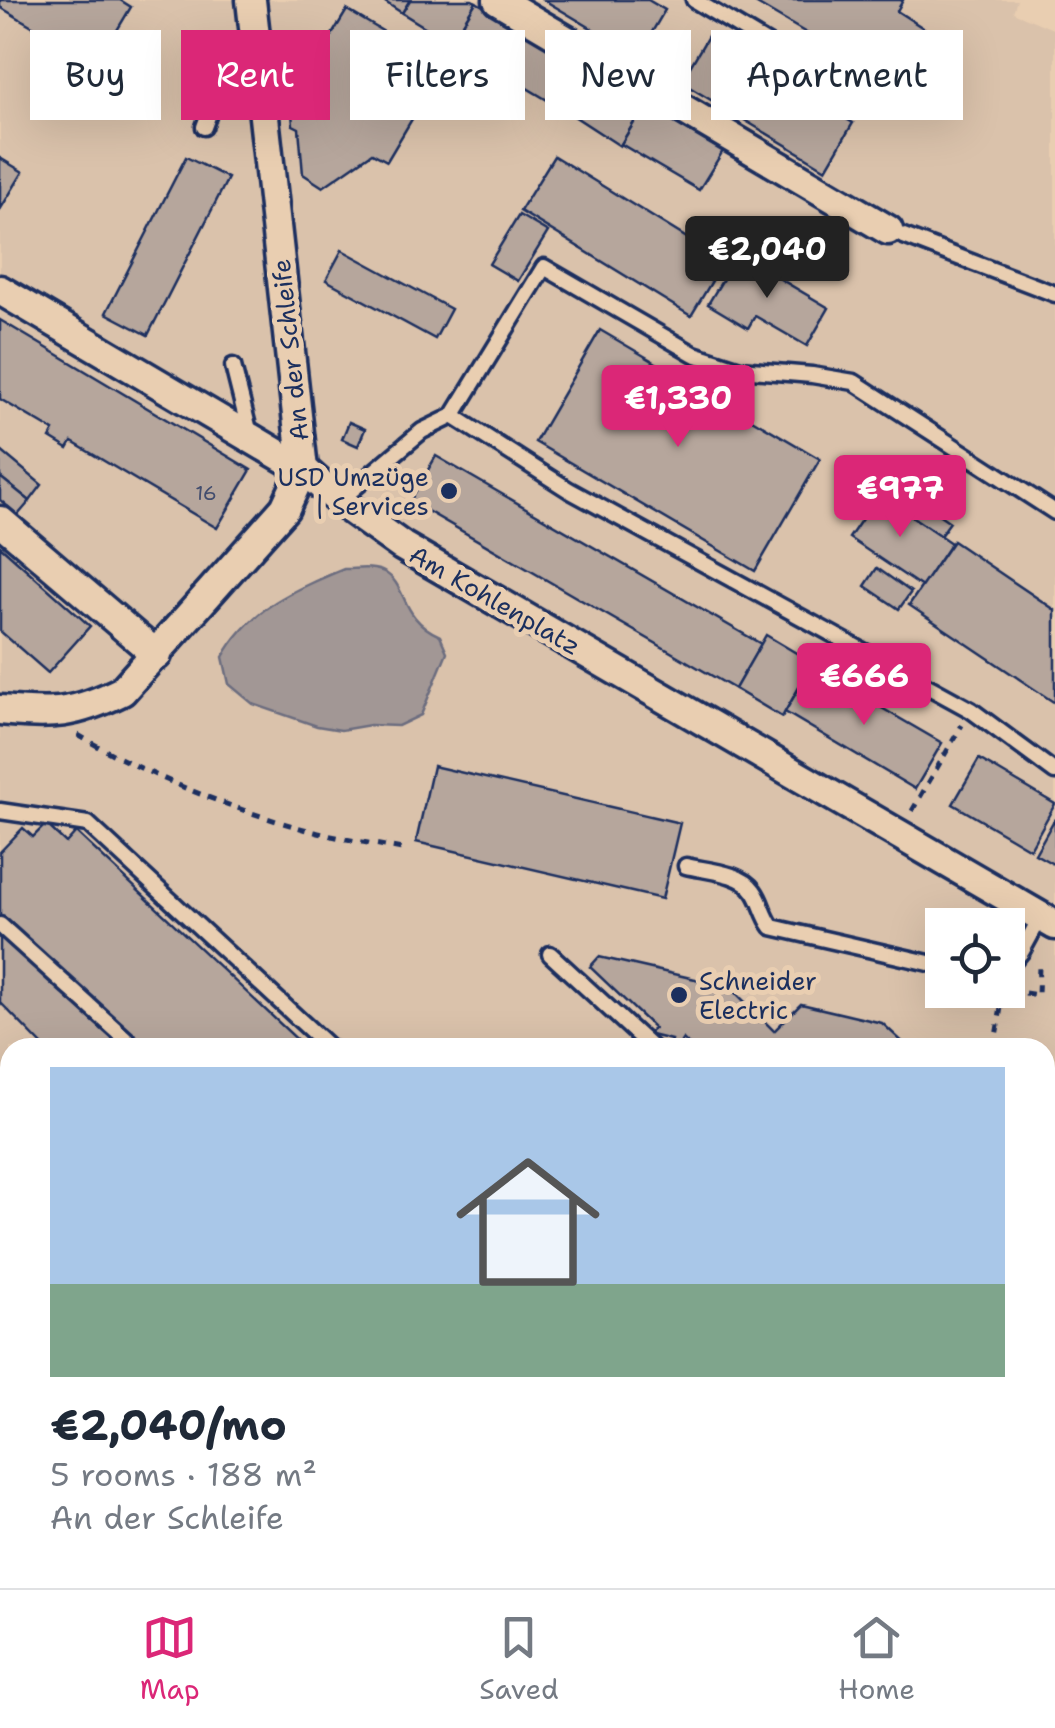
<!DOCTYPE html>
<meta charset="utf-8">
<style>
body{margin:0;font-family:"Shantell Sans",sans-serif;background:#f2f2f3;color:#1f2937;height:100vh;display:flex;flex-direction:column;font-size:38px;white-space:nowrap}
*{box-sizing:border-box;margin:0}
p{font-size:32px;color:#747a83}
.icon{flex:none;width:55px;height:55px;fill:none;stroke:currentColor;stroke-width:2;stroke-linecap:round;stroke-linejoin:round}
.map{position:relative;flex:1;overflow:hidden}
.side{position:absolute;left:0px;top:1038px;width:1055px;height:552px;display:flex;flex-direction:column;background:#fff;border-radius:30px 30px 0 0;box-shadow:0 10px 40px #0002}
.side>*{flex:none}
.hud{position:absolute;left:30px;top:30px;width:995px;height:90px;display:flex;gap:20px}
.buttons{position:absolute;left:925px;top:908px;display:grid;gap:20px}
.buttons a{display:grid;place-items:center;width:100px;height:100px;border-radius:0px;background:#fff;box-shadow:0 10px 40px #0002;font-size:50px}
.price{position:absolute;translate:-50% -85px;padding:0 22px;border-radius:10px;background:#db2777;color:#fff;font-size:32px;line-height:65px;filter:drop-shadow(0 2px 5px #0008)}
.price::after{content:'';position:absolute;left:50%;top:60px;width:30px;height:22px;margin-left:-15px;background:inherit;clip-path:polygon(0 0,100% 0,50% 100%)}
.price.current{background:#222;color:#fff}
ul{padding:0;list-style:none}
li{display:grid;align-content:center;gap:20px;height:530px;padding:0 50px}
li+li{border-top:2px solid #e0e1e3}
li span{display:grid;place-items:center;height:310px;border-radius:0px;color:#555}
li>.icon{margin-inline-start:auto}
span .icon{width:180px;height:180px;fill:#fffc;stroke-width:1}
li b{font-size:42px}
.pill{padding:0 35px;border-radius:0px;background:#fff;box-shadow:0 10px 40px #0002;font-size:35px;line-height:90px}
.pill.current{background:#db2777;color:#fff}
.tab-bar{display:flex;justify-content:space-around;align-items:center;height:140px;border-top:2px solid #e0e1e3;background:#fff;font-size:28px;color:#747a83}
.tab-bar a{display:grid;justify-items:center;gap:5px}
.tab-bar .current{color:#db2777}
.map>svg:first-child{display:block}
.built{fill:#dac2ab;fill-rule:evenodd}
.green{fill:#cbb7a5;stroke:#737382;stroke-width:2.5}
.water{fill:#a29795;stroke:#6c6d7f;stroke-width:2.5}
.building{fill:#b6a69c;stroke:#1b2f5e;stroke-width:2.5}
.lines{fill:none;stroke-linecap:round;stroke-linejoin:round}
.lane-casing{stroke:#1b2f5e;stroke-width:21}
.street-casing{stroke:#1b2f5e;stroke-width:35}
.path{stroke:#1b2f5e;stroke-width:5;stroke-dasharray:8 8;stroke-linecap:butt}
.lane{stroke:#e9ceb1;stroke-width:14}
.street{stroke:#e9ceb1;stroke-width:28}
.rail{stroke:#1b2f5e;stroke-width:8;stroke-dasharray:15 8;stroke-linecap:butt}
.poi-dot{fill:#1b2f5e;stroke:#e9ceb1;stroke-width:4}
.labels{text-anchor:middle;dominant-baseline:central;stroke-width:10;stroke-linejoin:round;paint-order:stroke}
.number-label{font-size:20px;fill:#424d6e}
.street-label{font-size:25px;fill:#1b2f5e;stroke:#e9ceb1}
.poi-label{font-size:25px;fill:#1b2f5e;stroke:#e9ceb1;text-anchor:end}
</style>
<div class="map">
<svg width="1055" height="1588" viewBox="0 0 1055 1588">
<rect width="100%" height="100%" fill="#e9ceb1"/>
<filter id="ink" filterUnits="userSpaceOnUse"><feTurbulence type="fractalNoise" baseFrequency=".01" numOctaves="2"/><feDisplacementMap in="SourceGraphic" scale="20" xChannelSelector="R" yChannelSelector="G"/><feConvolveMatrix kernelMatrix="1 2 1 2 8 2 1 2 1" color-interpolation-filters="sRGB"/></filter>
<g filter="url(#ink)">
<g class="built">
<path d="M0 0H1017L1013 12 1055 30V1588H523L518 1580H1045V1048H10V1321L0 1319ZM942 925H1008V990H942Z"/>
<polygon points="0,1370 10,1383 10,1466 0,1453"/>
</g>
<g class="green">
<polygon points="0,1453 10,1466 10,1563 0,1559"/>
<polygon points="159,1580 518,1580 523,1588 165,1588"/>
</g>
<path class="water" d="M344 569C356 569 373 566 384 572 408 585 399 618 440 636L447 652 421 715 398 726 370 725 341 730 317 726 253 704 229 684 223 657C250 608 295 589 344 569Z"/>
<g class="building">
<polygon points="0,0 120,0 131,7 97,64 0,7"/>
<polygon points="382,0 410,0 402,13"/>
<polygon points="410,0 472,0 476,2 451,43 402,13"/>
<polygon points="544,0 648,0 665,10 638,56"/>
<polygon points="750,0 903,0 897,11 934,35 902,89"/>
<polygon points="476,2 568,57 561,70 565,73 549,101 451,43"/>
<polygon points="347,10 443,67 387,161 372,153 323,187 303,174 299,128 293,125 291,102"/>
<polygon points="708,36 853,123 826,169 681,82"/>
<polygon points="597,77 645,104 620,146 574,116"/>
<polygon points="645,105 723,151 699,190 621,144"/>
<polygon points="554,156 724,261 691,316 520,211"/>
<polygon points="186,157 228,178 148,335 106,313"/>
<polygon points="0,158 23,172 0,210"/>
<polygon points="519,215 548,232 518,281 489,264"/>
<polygon points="342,250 451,309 435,339 326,280"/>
<polygon points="738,254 829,308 807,346 755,316 748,328 708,304"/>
<polygon points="0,320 251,470 217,528 72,442 68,449 50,438 54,431 0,399"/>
<polygon points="600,330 820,459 755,571 535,442"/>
<polygon points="349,422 365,429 358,446 342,439"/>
<polygon points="0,450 42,485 30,501 0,477"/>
<polygon points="436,456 761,644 735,689 410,501"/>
<polygon points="0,477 30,501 18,515 0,500"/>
<polygon points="899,487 950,522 940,536 889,502"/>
<polygon points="879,494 951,543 922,587 849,538"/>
<polygon points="953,541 1055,610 1055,703 909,605"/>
<polygon points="0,546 90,626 48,673 0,631"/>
<polygon points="877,568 911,592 899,609 865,586"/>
<polygon points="766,635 813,663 782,717 735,689"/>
<polygon points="811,667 942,743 915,789 785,712"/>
<polygon points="979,759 1055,804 1030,849 953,804"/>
<polygon points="433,766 680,823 662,899 416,842"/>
<polygon points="1054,820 1055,821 1055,865 1035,854"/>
<polygon points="46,824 66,843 76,832 306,1048 45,1048 0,1002 0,852 23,828 33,837"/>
<polygon points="599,957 730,987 774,1031 801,1004 882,1023 909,1048 692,1048 683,1039 681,1042 683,1047 669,1048 671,1040 647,1034 654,1028 590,967"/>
<polygon points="1045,1085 1055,1095 1055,1339 1045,1330"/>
<polygon points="0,1154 10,1167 10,1205 6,1208 0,1200"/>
<polygon points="1055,1342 1055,1373 1045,1364 1045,1353"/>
<polygon points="574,1580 848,1580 841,1588 582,1588"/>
</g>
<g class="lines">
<defs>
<g id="lane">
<polyline points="694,0 875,108"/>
<polyline points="204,127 218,89 260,84"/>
<polyline points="888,230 1055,294"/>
<polyline points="233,366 251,438"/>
<polyline points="453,416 569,490 971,710 1055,772"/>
<polyline points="339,501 422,431 453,416 544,267 694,354 740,369 812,375 854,382 1055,512"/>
<polyline points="0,811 88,824 330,1048"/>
<path d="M686 866C707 871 741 872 754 891 762 902 763 915 772 927L942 966"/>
<polyline points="0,925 136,1048"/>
<polyline points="550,954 652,1048"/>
<polyline points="1008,968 1022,951 1040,918"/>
<polyline points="1045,1075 1055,1078"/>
<polyline points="0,1121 10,1134"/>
<polyline points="1045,1414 1055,1424"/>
<polyline points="904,1580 912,1588"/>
</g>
<g id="street">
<polyline points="251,0 303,469"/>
<polyline points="498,0 888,230"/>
<polyline points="0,290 303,469 339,501 402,546 1055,925"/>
<polyline points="0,521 157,655"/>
<path d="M0 710C53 715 73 715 122 691L285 508 303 469"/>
</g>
</defs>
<use href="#lane" class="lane-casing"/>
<use href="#street" class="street-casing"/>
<g class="path">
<path d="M78 735C150 777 235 811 315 832 345 840 377 844 407 850"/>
<polyline points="912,811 962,725"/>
<polyline points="951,1043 976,1048"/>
<polyline points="994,1048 1004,990 1038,995 1039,966"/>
<polyline points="0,1223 10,1235"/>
<polyline points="0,1268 10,1271"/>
<polyline points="349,1580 357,1588"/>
<polyline points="536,1580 542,1588"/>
</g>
<use href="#lane" class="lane"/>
<use href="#street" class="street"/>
<g class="rail">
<polyline points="0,1394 10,1407"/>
<polyline points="0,1425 10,1438"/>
<polyline points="117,1580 123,1588"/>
<polyline points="141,1580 147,1588"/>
</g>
</g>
</g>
<g class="poi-dot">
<circle cx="449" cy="491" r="10"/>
<circle cx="679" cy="995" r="10"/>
</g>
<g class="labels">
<g class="number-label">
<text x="206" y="493">16</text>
</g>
<g class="street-label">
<text transform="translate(290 350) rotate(-96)">An der Schleife</text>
<text transform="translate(495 600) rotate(30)">Am Kohlenplatz</text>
</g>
<g class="poi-label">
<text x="429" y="477">USD Umzüge<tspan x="429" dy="29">| Services</tspan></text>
<text x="699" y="981" text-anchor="start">Schneider<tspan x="699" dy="29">Electric</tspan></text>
</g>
</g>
</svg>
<div class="buttons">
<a><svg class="icon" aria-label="locate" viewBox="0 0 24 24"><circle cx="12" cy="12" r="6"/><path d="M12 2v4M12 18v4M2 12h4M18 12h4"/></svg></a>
</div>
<b class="price current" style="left:767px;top:301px">€2,040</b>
<b class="price" style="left:678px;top:450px">€1,330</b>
<b class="price" style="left:900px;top:540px">€977</b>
<b class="price" style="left:864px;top:728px">€666</b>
<div class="hud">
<a class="pill">Buy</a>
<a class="pill current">Rent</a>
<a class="pill">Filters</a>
<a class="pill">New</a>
<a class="pill">Apartment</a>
</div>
<section class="side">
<ul>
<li><span style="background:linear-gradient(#a9c7e8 70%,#7fa58c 0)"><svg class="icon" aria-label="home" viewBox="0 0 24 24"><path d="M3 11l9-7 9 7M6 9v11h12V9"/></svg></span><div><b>€2,040/mo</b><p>5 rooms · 188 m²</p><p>An der Schleife</p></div></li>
</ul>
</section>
</div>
<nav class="tab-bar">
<a class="current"><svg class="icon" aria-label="map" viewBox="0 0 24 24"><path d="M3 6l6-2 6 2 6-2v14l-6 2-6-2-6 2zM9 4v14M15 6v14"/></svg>Map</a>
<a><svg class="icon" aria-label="saved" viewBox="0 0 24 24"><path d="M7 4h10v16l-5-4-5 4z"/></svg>Saved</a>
<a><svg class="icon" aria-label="home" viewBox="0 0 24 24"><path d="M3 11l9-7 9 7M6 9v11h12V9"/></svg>Home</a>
</nav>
